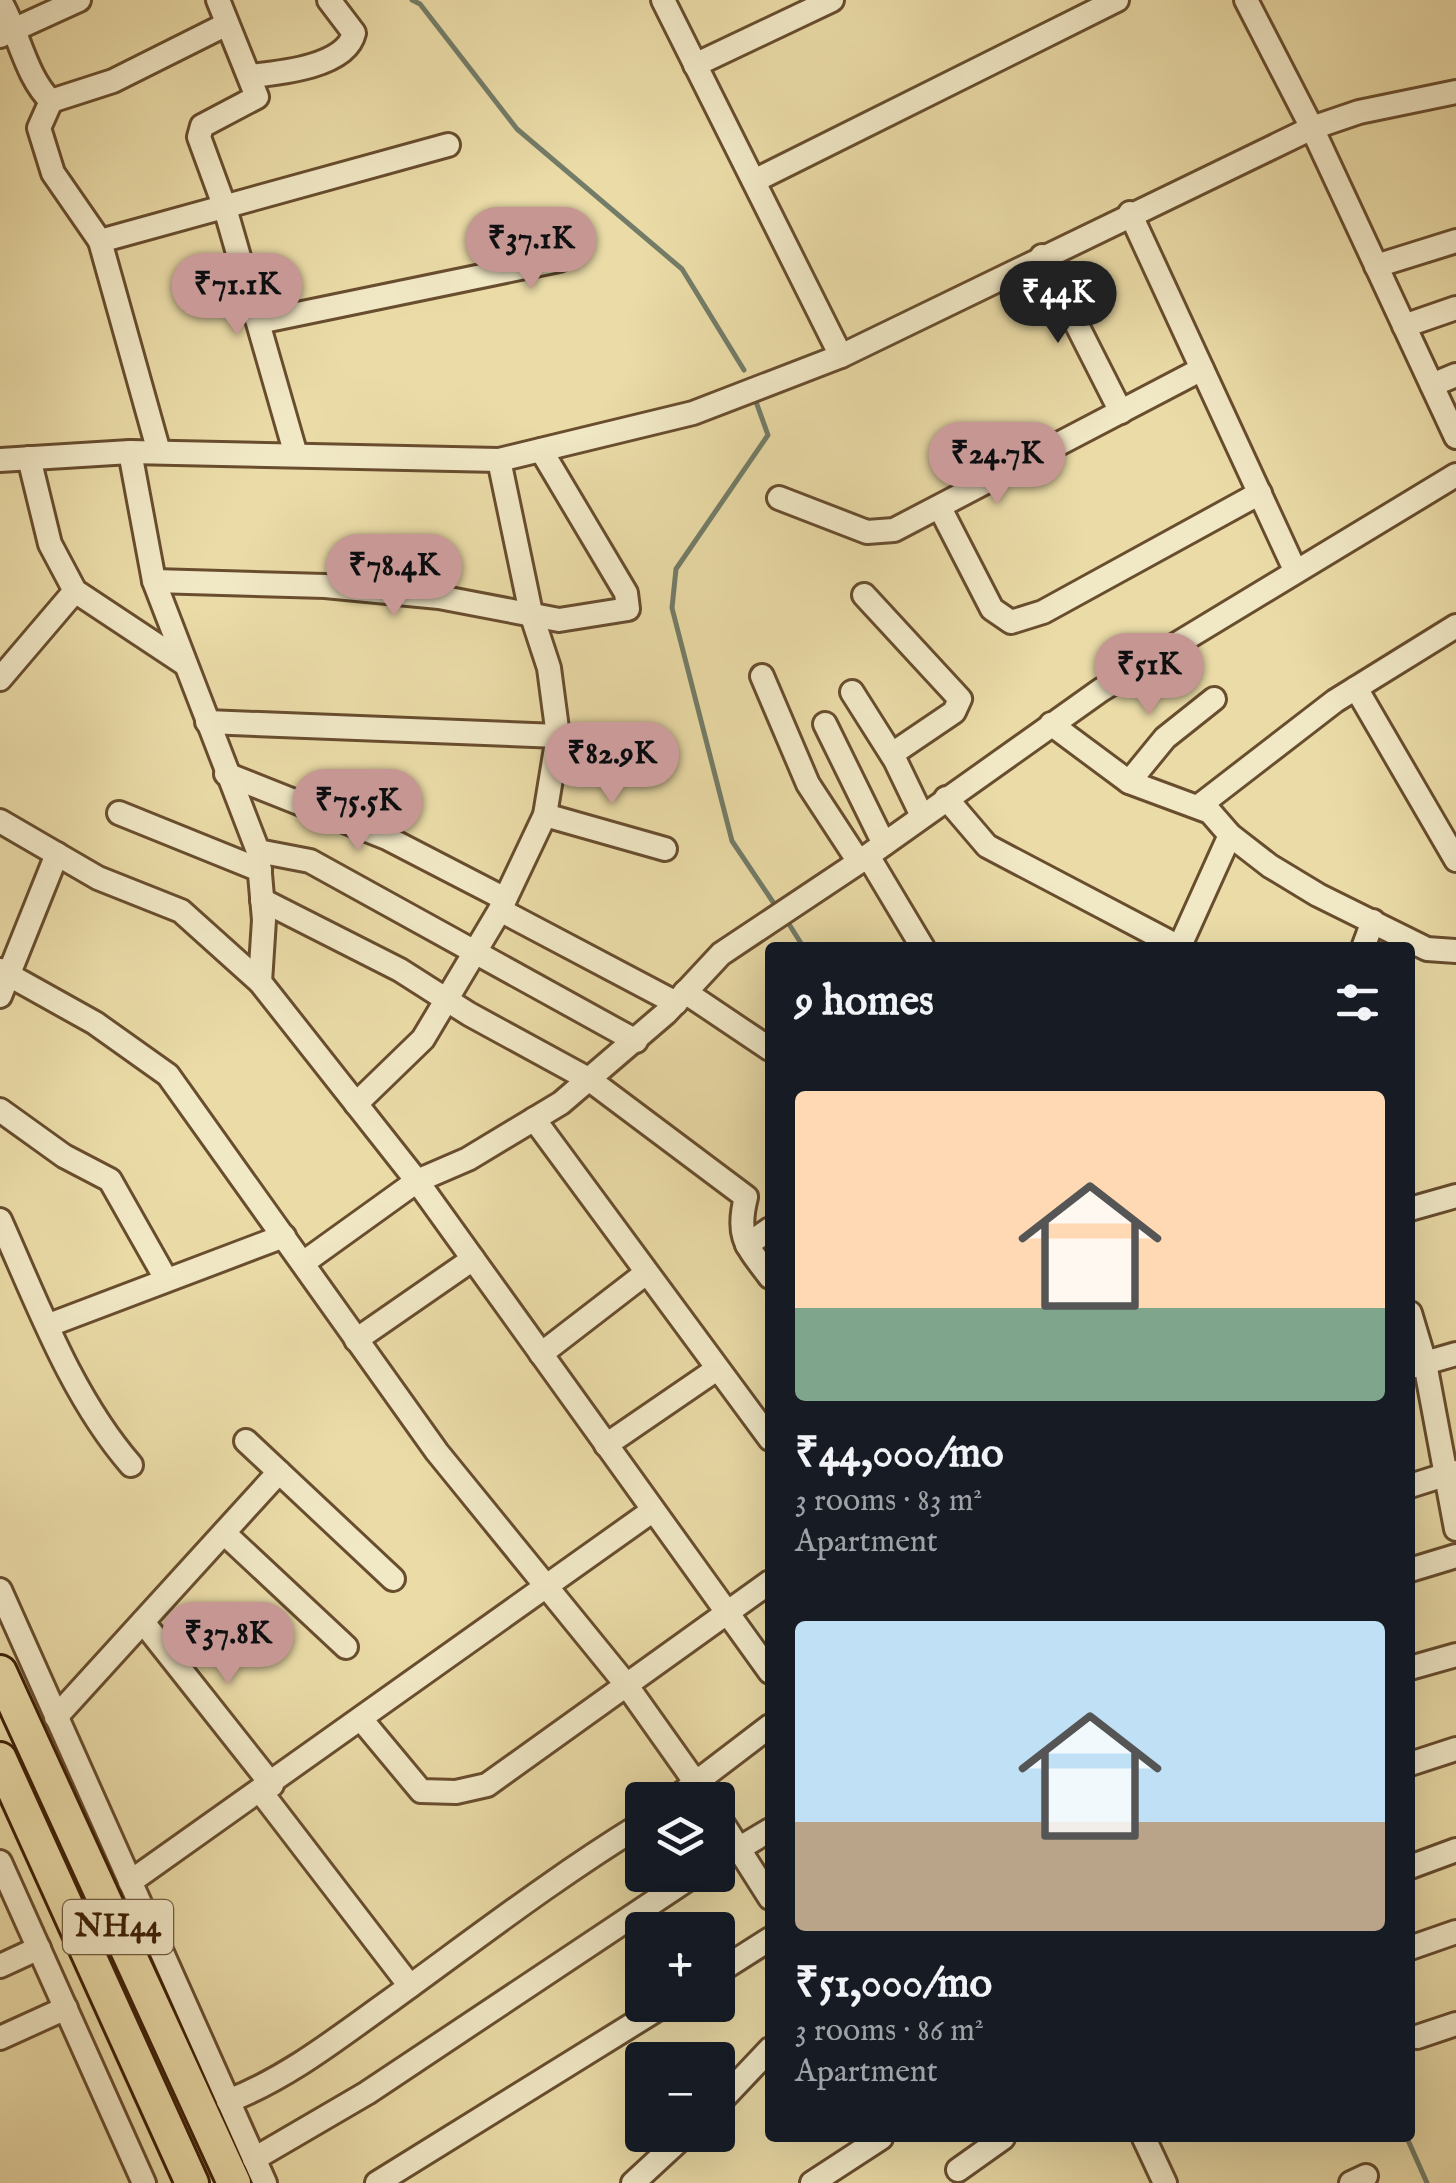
<!DOCTYPE html>
<meta charset="utf-8">
<style>
body{margin:0;font-family:"IM FELL English",serif;background:#20242c;color:#f1f3f6;height:100vh;display:flex;flex-direction:column;font-size:38px;white-space:nowrap}
*{box-sizing:border-box;margin:0}
p{font-size:32px;color:#9ea1a6}
.icon{flex:none;width:55px;height:55px;fill:none;stroke:currentColor;stroke-width:2;stroke-linecap:round;stroke-linejoin:round}
.map{position:relative;flex:1;overflow:hidden}
.sheet{position:absolute;left:765px;top:942px;width:650px;height:1200px;display:flex;flex-direction:column;background:#171b24;border-radius:10px;box-shadow:0 10px 40px #0002}
.sheet>*{flex:none}
.fabs{position:absolute;left:625px;top:1782px;display:grid;gap:20px}
.fabs a{display:grid;place-items:center;width:110px;height:110px;border-radius:10px;background:#171b24;box-shadow:0 10px 40px #0002;font-size:50px}
.price{position:absolute;translate:-50% -85px;padding:0 22px;border-radius:35px;background:#c59692;color:#111;font-size:32px;line-height:65px;filter:drop-shadow(0 2px 5px #0008)}
.price::after{content:'';position:absolute;left:50%;top:60px;width:30px;height:22px;margin-left:-15px;background:inherit;clip-path:polygon(0 0,100% 0,50% 100%)}
.price.on{background:#222;color:#fff}
ul{padding:0;list-style:none}
li{display:grid;align-content:center;gap:20px;height:530px;padding:0 30px}
li span{display:grid;place-items:center;height:310px;border-radius:10px;color:#555}
li>.icon{margin-inline-start:auto}
span .icon{width:180px;height:180px;fill:#fffc;stroke-width:1}
li b{font-size:42px}
h2{display:flex;justify-content:space-between;align-items:center;height:120px;padding:0 30px;font-size:42px}
.map>svg:first-child{display:block}
.lines{fill:none;stroke-linecap:round;stroke-linejoin:round}
.stream{stroke:#737c68;stroke-width:5}
.minor-casing{stroke:#684d2e;stroke-width:28}
.highway-casing{stroke:#3c1e06;stroke-width:38}
.minor{stroke:#f1e8c6;stroke-width:22}
.highway{stroke:#eadba7;stroke-width:32}
.labels{text-anchor:middle;dominant-baseline:central;stroke-width:9;stroke-linejoin:round;paint-order:stroke}
.shield{fill:#f1e8c6;stroke:#725b40;stroke-width:2.5}
.shield-label{font-size:32px;font-weight:bold;fill:#3c1e06}
</style>
<div class="map">
<svg width="1456" height="2183" viewBox="0 0 1456 2183">
<rect width="100%" height="100%" fill="#eadba7"/>
<filter id="stains"><feTurbulence type="fractalNoise" baseFrequency=".002" numOctaves="4"/><feColorMatrix values="0 0 0 0 .2 0 0 0 0 .09 0 0 0 0 .02 0 0 0 .5 -.17"/></filter>
<radialGradient id="worn" r=".72"><stop offset=".6" stop-color="#630" stop-opacity="0"/><stop offset="1" stop-color="#630" stop-opacity=".3"/></radialGradient>
<g class="lines">
<g class="stream">
<polyline points="412,0 420,4 517,129 682,269 744,370"/>
<polyline points="755,399 768,435 676,569 672,608 732,841 773,902"/>
<polyline points="787,921 804,948"/>
<polyline points="1407,2138 1427,2183"/>
</g>
<defs>
<g id="minor">
<polyline points="218,0 257,97 202,126 199,137 225,208 296,455"/>
<polyline points="663,0 841,356"/>
<polyline points="1246,0 1312,128 1456,437"/>
<path d="M0 1C19 32 25 76 51 101L113 81 227 24"/>
<polyline points="0,36 79,0"/>
<polyline points="695,65 832,0"/>
<path d="M250 76C279 73 346 67 354 33L329 0"/>
<polyline points="51,101 39,128 53,173 100,241 448,145"/>
<polyline points="754,181 1117,0"/>
<polyline points="1130,213 1295,570"/>
<polyline points="100,241 159,452"/>
<polyline points="1042,256 1121,412"/>
<polyline points="1376,266 1456,241"/>
<polyline points="259,322 559,260"/>
<polyline points="1404,326 1456,308"/>
<polyline points="1432,385 1456,375"/>
<polyline points="130,452 154,581 258,851 264,920 260,982"/>
<polyline points="29,458 50,544 75,591 185,664"/>
<polyline points="0,460 130,452 499,460 693,413 841,356 1312,128 1359,112 1456,92"/>
<polyline points="779,498 867,532 894,530 1202,369"/>
<polyline points="940,508 992,609 1011,622 1043,612 1260,493"/>
<polyline points="154,581 325,586 439,597 559,620 628,609 626,593 541,450"/>
<polyline points="864,595 960,699 954,712 892,754"/>
<polyline points="762,676 808,784 859,862"/>
<polyline points="0,679 75,591"/>
<polyline points="1356,688 1456,860"/>
<polyline points="852,692 895,760 922,816"/>
<polyline points="207,722 558,736"/>
<polyline points="825,724 884,844"/>
<polyline points="1051,724 1129,782 1210,812 1230,835 1270,866 1318,895 1427,949 1456,951"/>
<polyline points="226,774 387,838 505,899"/>
<polyline points="1129,782 1165,738 1214,699"/>
<polyline points="946,798 987,846 1179,947"/>
<polyline points="1199,806 1335,701 1456,626"/>
<polyline points="119,813 260,870"/>
<polyline points="545,815 665,849"/>
<polyline points="0,821 98,878 181,911 260,982 417,1181 770,1672"/>
<polyline points="258,851 310,861 636,1041"/>
<polyline points="868,856 923,948"/>
<path d="M262 900 400 970 469 1014 590 1080 746 1197C736 1237 746 1245 770 1277"/>
<polyline points="500,910 676,1003"/>
<polyline points="1179,948 1230,835"/>
<polyline points="1363,948 1373,921"/>
<polyline points="0,970 95,1023 168,1075 437,1452 625,1683 708,1800"/>
<polyline points="685,992 770,1049"/>
<polyline points="0,996 57,854"/>
<polyline points="356,1104 423,1039 500,910 545,815 558,736 549,668 531,613 499,460"/>
<polyline points="0,1110 64,1156 110,1180 166,1279"/>
<polyline points="534,1119 770,1439"/>
<polyline points="1410,1209 1456,1196"/>
<path d="M0 1220C37 1302 71 1396 131 1465"/>
<polyline points="747,1245 770,1229"/>
<polyline points="303,1263 417,1181 468,1159 561,1103 666,1013 721,954 859,862 1101,690 1456,475"/>
<polyline points="1410,1313 1425,1363 1456,1529"/>
<polyline points="49,1325 284,1236"/>
<polyline points="356,1340 473,1259"/>
<polyline points="541,1354 646,1273"/>
<polyline points="1411,1367 1456,1354"/>
<polyline points="246,1441 393,1579"/>
<polyline points="606,1445 717,1369"/>
<polyline points="1410,1486 1454,1472"/>
<polyline points="224,1533 346,1647"/>
<polyline points="1410,1570 1456,1556"/>
<polyline points="0,1590 265,2183"/>
<polyline points="143,1622 272,1785"/>
<polyline points="1410,1668 1456,1655"/>
<polyline points="56,1717 279,1472"/>
<polyline points="361,1719 421,1791 456,1792 487,1785 770,1582"/>
<polyline points="1410,1764 1456,1749"/>
<polyline points="261,1792 410,1986"/>
<polyline points="673,1800 770,1726"/>
<polyline points="718,1816 770,1898"/>
<polyline points="718,1861 770,1830"/>
<polyline points="0,1862 144,2183"/>
<polyline points="1410,1867 1456,1850"/>
<polyline points="130,1882 652,1511"/>
<polyline points="1410,1948 1456,1932"/>
<polyline points="0,1966 39,1948"/>
<polyline points="718,1972 770,1939"/>
<polyline points="1417,2037 1456,2024"/>
<polyline points="0,2038 66,2008"/>
<path d="M228 2101C288 2078 339 2037 391 2000 474 1940 554 1878 642 1824"/>
<polyline points="718,2104 770,2049"/>
<polyline points="1144,2138 1165,2183"/>
<polyline points="254,2159 367,2093 694,1875"/>
<polyline points="958,2170 1003,2138"/>
<polyline points="377,2183 664,2005"/>
<polyline points="633,2183 685,2135"/>
<polyline points="812,2183 881,2138"/>
<polyline points="1351,2183 1366,2176"/>
</g>
<g id="highway">
<polyline points="0,1672 234,2183"/>
<polyline points="0,1759 192,2183"/>
</g>
</defs>
<use href="#minor" class="minor-casing"/>
<use href="#highway" class="highway-casing"/>
<use href="#minor" class="minor"/>
<use href="#highway" class="highway"/>
</g>
<g class="labels">
<rect class="shield" x="63" y="1900" width="110" height="54" rx="8"/>
<g class="shield-label">
<text x="118" y="1927">NH44</text>
</g>
</g>
<rect width="100%" height="100%" filter="url(#stains)"/>
<rect width="100%" height="100%" fill="url(#worn)"/>
</svg>
<div class="fabs">
<a><svg class="icon" aria-label="layers" viewBox="0 0 24 24"><path d="M12 4l9 5-9 5-9-5zM3 14l9 5 9-5"/></svg></a>
<a>+</a>
<a>−</a>
</div>
<b class="price" style="left:531px;top:292px">₹37.1K</b>
<b class="price" style="left:237px;top:338px">₹71.1K</b>
<b class="price on" style="left:1058px;top:346px">₹44K</b>
<b class="price" style="left:997px;top:507px">₹24.7K</b>
<b class="price" style="left:394px;top:619px">₹78.4K</b>
<b class="price" style="left:1149px;top:718px">₹51K</b>
<b class="price" style="left:612px;top:807px">₹82.9K</b>
<b class="price" style="left:358px;top:854px">₹75.5K</b>
<b class="price" style="left:228px;top:1687px">₹37.8K</b>
<section class="sheet">
<h2>9 homes<svg class="icon" aria-label="filters" viewBox="0 0 24 24"><path d="M4 7h16M4 17h16"/><circle cx="9" cy="7" r="2"/><circle cx="15" cy="17" r="2"/></svg></h2>
<ul>
<li><span style="background:linear-gradient(#ffd9b3 70%,#7fa58c 0)"><svg class="icon" aria-label="home" viewBox="0 0 24 24"><path d="M3 11l9-7 9 7M6 9v11h12V9"/></svg></span><div><b>₹44,000/mo</b><p>3 rooms · 83 m²</p><p>Apartment</p></div></li>
<li><span style="background:linear-gradient(#bfe0f5 65%,#b9a48a 0)"><svg class="icon" aria-label="home" viewBox="0 0 24 24"><path d="M3 11l9-7 9 7M6 9v11h12V9"/></svg></span><div><b>₹51,000/mo</b><p>3 rooms · 86 m²</p><p>Apartment</p></div></li>
</ul>
</section>
</div>
